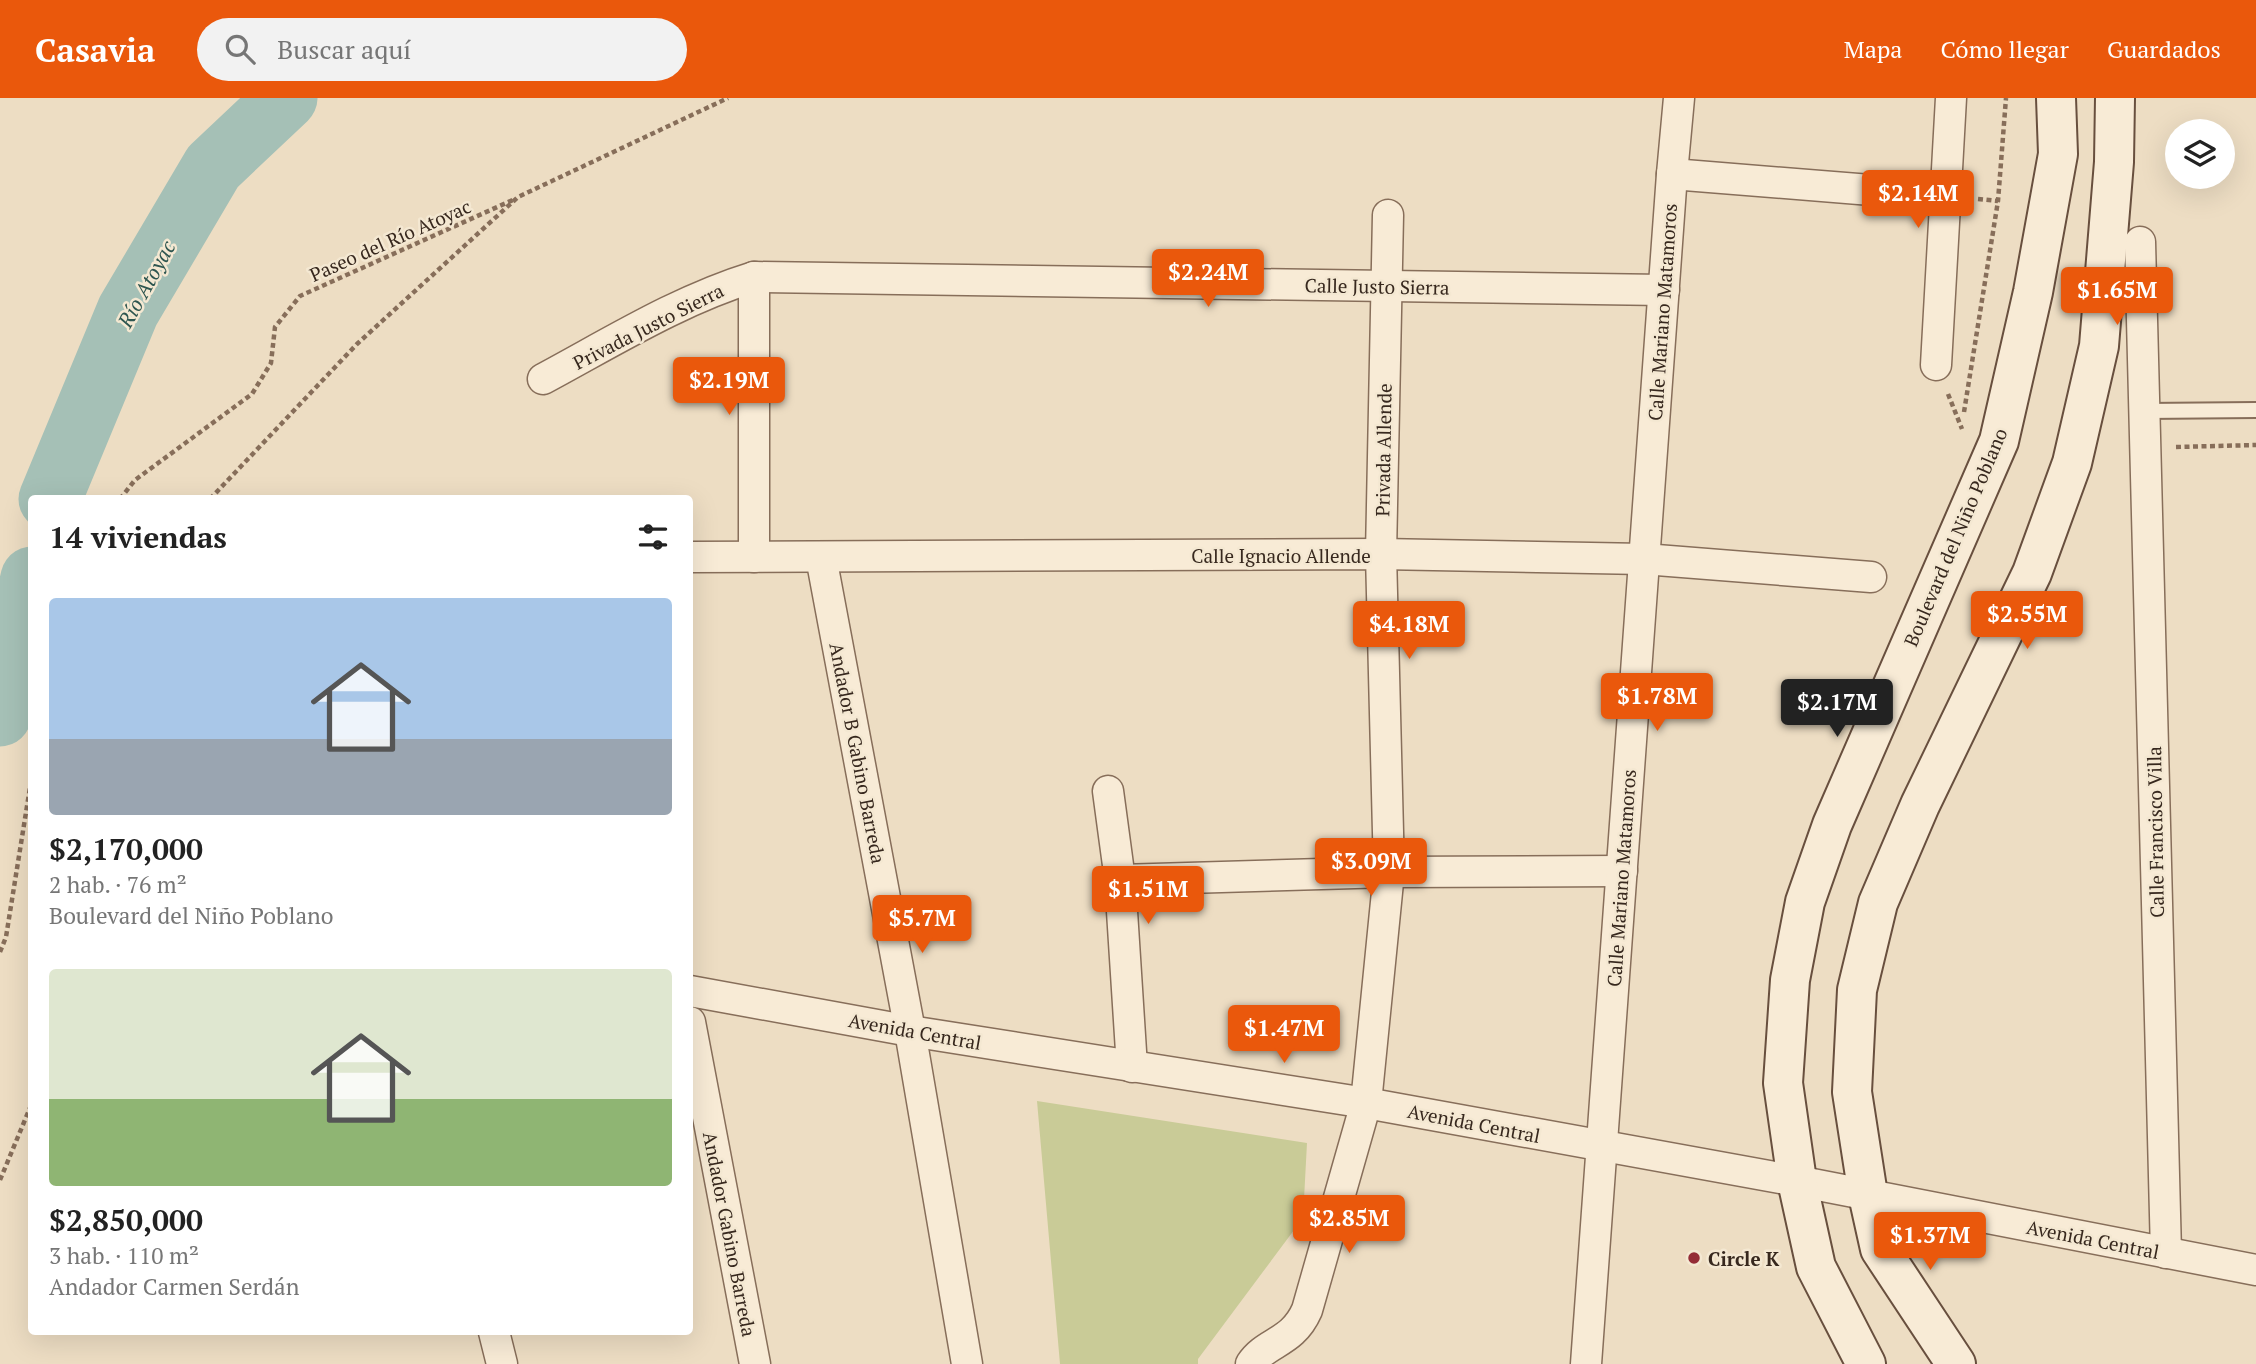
<!DOCTYPE html>
<html lang="es">
<meta charset="utf-8">
<style>
body{margin:0;font-family:"PT Serif",serif;background:#f2f2f2;color:#222;height:100vh;display:flex;flex-direction:column;font-size:26px;white-space:nowrap}
*{box-sizing:border-box;margin:0}
p{font-size:23px;color:#767676}
.icon{flex:none;width:38px;height:38px;fill:none;stroke:currentColor;stroke-width:2;stroke-linecap:round;stroke-linejoin:round}
.map{position:relative;flex:1;overflow:hidden}
.panel{position:absolute;left:28px;top:397px;width:665px;height:840px;display:flex;flex-direction:column;background:#fff;border-radius:7px;box-shadow:0 7px 28px #0002}
.panel>*{flex:none}
.tools{position:absolute;left:2165px;top:21px;display:grid;gap:14px}
.tools a{display:grid;place-items:center;width:70px;height:70px;border-radius:50%;background:#fff;box-shadow:0 7px 28px #0002;font-size:35px}
.price{position:absolute;translate:-50% -60px;padding:0 16px;border-radius:7px;background:#ea580c;color:#fff;font-size:23px;line-height:46px;filter:drop-shadow(0 2px 4px #0008)}
.price::after{content:'';position:absolute;left:50%;top:42px;width:21px;height:16px;margin-left:-10px;background:inherit;clip-path:polygon(0 0,100% 0,50% 100%)}
.price.current{background:#222;color:#fff}
ul{padding:0;list-style:none}
li{display:grid;align-content:center;gap:14px;height:371px;padding:0 21px}
li span{display:grid;place-items:center;height:217px;border-radius:7px;color:#555}
li>.icon{margin-inline-start:auto}
span .icon{width:126px;height:126px;fill:#fffc;stroke-width:1}
li b{font-size:30px}
h2{display:flex;justify-content:space-between;align-items:center;height:84px;padding:0 21px;font-size:30px}
header{display:flex;align-items:center;gap:42px;box-sizing:border-box;height:98px;padding:0 35px;background:#ea580c;color:#fff}
header strong{font-size:33px}
nav{display:flex;gap:38px;margin-inline-start:auto;font-size:24px}
.search{width:490px;height:63px;background:#f2f2f2;display:flex;align-items:center;gap:18px;box-sizing:border-box;padding:0 24px;border-radius:38px;color:#767676;font-size:26px}
.map>svg:first-child{display:block}
.green{fill:#c9cb97}
.lines{fill:none;stroke-linecap:round;stroke-linejoin:round}
.river{stroke:#a5c0b6;stroke-width:63}
.lane-casing{stroke:#876e5a;stroke-width:18}
.street-casing{stroke:#876e5a;stroke-width:33}
.secondary-casing{stroke:#684f3e;stroke-width:42}
.path{stroke:#876e5a;stroke-width:4.5;stroke-dasharray:5 3.5;stroke-linecap:butt}
.lane{stroke:#f8ebd6;stroke-width:14}
.street{stroke:#f8ebd6;stroke-width:30}
.secondary{stroke:#f8ebd6;stroke-width:38}
.poi-dot{fill:#942c36;stroke:#f4e8d2;stroke-width:2.5}
.labels{text-anchor:middle;dominant-baseline:central;stroke-width:5;stroke-linejoin:round;paint-order:stroke}
.street-label{font-size:19px;fill:#37281e;stroke:#f4e8d2}
.poi-label{font-size:19px;font-weight:bold;fill:#37281e;stroke:#f4e8d2;text-anchor:start}
.water-label{font-size:21px;font-style:italic;fill:#2e5650;stroke:#f4e8d2}
</style>
<header>
<strong>Casavia</strong>
<div class="search"><svg class="icon" aria-label="search" viewBox="0 0 24 24"><circle cx="10" cy="10" r="6"/><path d="M15 15l6 6"/></svg>Buscar aquí</div>
<nav><a>Mapa</a><a>Cómo llegar</a><a>Guardados</a></nav>
</header>
<div class="map">
<svg width="2256" height="1266" viewBox="0 0 2256 1266">
<rect width="100%" height="100%" fill="#edddc3"/>
<polygon class="green" points="1037,1003 1307,1045 1303,1120 1198,1261 1198,1266 1060,1266"/>
<g class="lines">
<g class="river">
<polyline points="50,401 128,213 213,69 286,0"/>
<polyline points="0,617 32,480"/>
</g>
<defs>
<polyline id="lane" points="2145,313 2256,312"/>
<g id="street">
<polyline points="1672,76 1945,98"/>
<polyline points="2140,144 2166,1155"/>
<polyline points="1936,267 1951,0"/>
<path d="M543 281C612 244 679 202 754 179L1664 192"/>
<polyline points="690,459 1381,456 1644,461 1871,479"/>
<polyline points="754,459 754,179"/>
<polyline points="821,459 910,933 967,1266"/>
<polyline points="1108,693 1120,782 1132,969"/>
<polyline points="1120,782 1389,774 1622,773"/>
<polyline points="690,893 910,933 1366,1005 1797,1083 2256,1172"/>
<polyline points="690,924 755,1266"/>
<polyline points="494,1234 502,1266"/>
<path d="M1251 1266C1266 1243 1292 1246 1307 1212L1366 1005 1389 774 1381 456 1388 117"/>
<polyline points="1586,1266 1672,76 1679,0"/>
</g>
<g id="secondary">
<polyline points="1866,1266 1816,1169 1797,1083 1783,985 1790,882 1805,804 1832,727 1999,343 2033,194 2058,56 2056,0"/>
<polyline points="1956,1266 1880,1151 1868,1097 1852,994 1857,892 1878,805 1920,707 2032,475 2072,365 2099,248 2114,64 2115,0"/>
</g>
</defs>
<use href="#lane" class="lane-casing"/>
<use href="#street" class="street-casing"/>
<use href="#secondary" class="secondary-casing"/>
<g class="path">
<polyline points="1978,101 1998,103"/>
<polyline points="1948,296 1962,331"/>
<polyline points="1964,314 1998,103 2006,0"/>
<polyline points="2176,349 2256,347"/>
<polyline points="120,401 135,382 252,296 271,265 275,229 300,198 515,101"/>
<polyline points="210,401 357,246 518,99 728,0"/>
<polyline points="0,854 6,839 32,677"/>
<polyline points="0,1082 32,1005"/>
</g>
<use href="#lane" class="lane"/>
<use href="#street" class="street"/>
<use href="#secondary" class="secondary"/>
</g>
<circle class="poi-dot" cx="1694" cy="1160" r="7"/>
<g class="labels">
<g class="street-label">
<text transform="translate(390 142) rotate(-24)">Paseo del Río Atoyac</text>
<text transform="translate(1377 188) rotate(1)">Calle Justo Sierra</text>
<text transform="translate(1662 214) rotate(-86)">Calle Mariano Matamoros</text>
<text transform="translate(648 228) rotate(-27)">Privada Justo Sierra</text>
<text transform="translate(1383 352) rotate(-89)">Privada Allende</text>
<text transform="translate(1955 439) rotate(-67)">Boulevard del Niño Poblano</text>
<text x="1281" y="457">Calle Ignacio Allende</text>
<text transform="translate(858 655) rotate(79)">Andador B Gabino Barreda</text>
<text transform="translate(2155 734) rotate(-91)">Calle Francisco Villa</text>
<text transform="translate(1621 780) rotate(-86)">Calle Mariano Matamoros</text>
<text transform="translate(915 933) rotate(10)">Avenida Central</text>
<text transform="translate(1474 1025) rotate(11)">Avenida Central</text>
<text transform="translate(730 1136) rotate(79)">Andador Gabino Barreda</text>
<text transform="translate(2093 1141) rotate(11)">Avenida Central</text>
</g>
<g class="poi-label">
<text x="1708" y="1160">Circle K</text>
</g>
<g class="water-label">
<text transform="translate(146 186) rotate(-61)">Río Atoyac</text>
</g>
</g>
</svg>
<div class="tools">
<a><svg class="icon" aria-label="layers" viewBox="0 0 24 24"><path d="M12 4l9 5-9 5-9-5zM3 14l9 5 9-5"/></svg></a>
</div>
<b class="price" style="left:1918px;top:132px">$2.14M</b>
<b class="price" style="left:1208px;top:211px">$2.24M</b>
<b class="price" style="left:2117px;top:229px">$1.65M</b>
<b class="price" style="left:729px;top:319px">$2.19M</b>
<b class="price" style="left:2027px;top:553px">$2.55M</b>
<b class="price" style="left:1409px;top:563px">$4.18M</b>
<b class="price" style="left:1657px;top:635px">$1.78M</b>
<b class="price current" style="left:1837px;top:641px">$2.17M</b>
<b class="price" style="left:1371px;top:800px">$3.09M</b>
<b class="price" style="left:1148px;top:828px">$1.51M</b>
<b class="price" style="left:922px;top:857px">$5.7M</b>
<b class="price" style="left:1284px;top:967px">$1.47M</b>
<b class="price" style="left:1349px;top:1157px">$2.85M</b>
<b class="price" style="left:1930px;top:1174px">$1.37M</b>
<section class="panel">
<h2>14 viviendas<svg class="icon" aria-label="filters" viewBox="0 0 24 24"><path d="M4 7h16M4 17h16"/><circle cx="9" cy="7" r="2"/><circle cx="15" cy="17" r="2"/></svg></h2>
<ul>
<li><span style="background:linear-gradient(#a9c7e8 65%,#9aa5b1 0)"><svg class="icon" aria-label="home" viewBox="0 0 24 24"><path d="M3 11l9-7 9 7M6 9v11h12V9"/></svg></span><div><b>$2,170,000</b><p>2 hab. · 76 m²</p><p>Boulevard del Niño Poblano</p></div></li>
<li><span style="background:linear-gradient(#dfe7d0 60%,#8fb573 0)"><svg class="icon" aria-label="home" viewBox="0 0 24 24"><path d="M3 11l9-7 9 7M6 9v11h12V9"/></svg></span><div><b>$2,850,000</b><p>3 hab. · 110 m²</p><p>Andador Carmen Serdán</p></div></li>
</ul>
</section>
</div>
